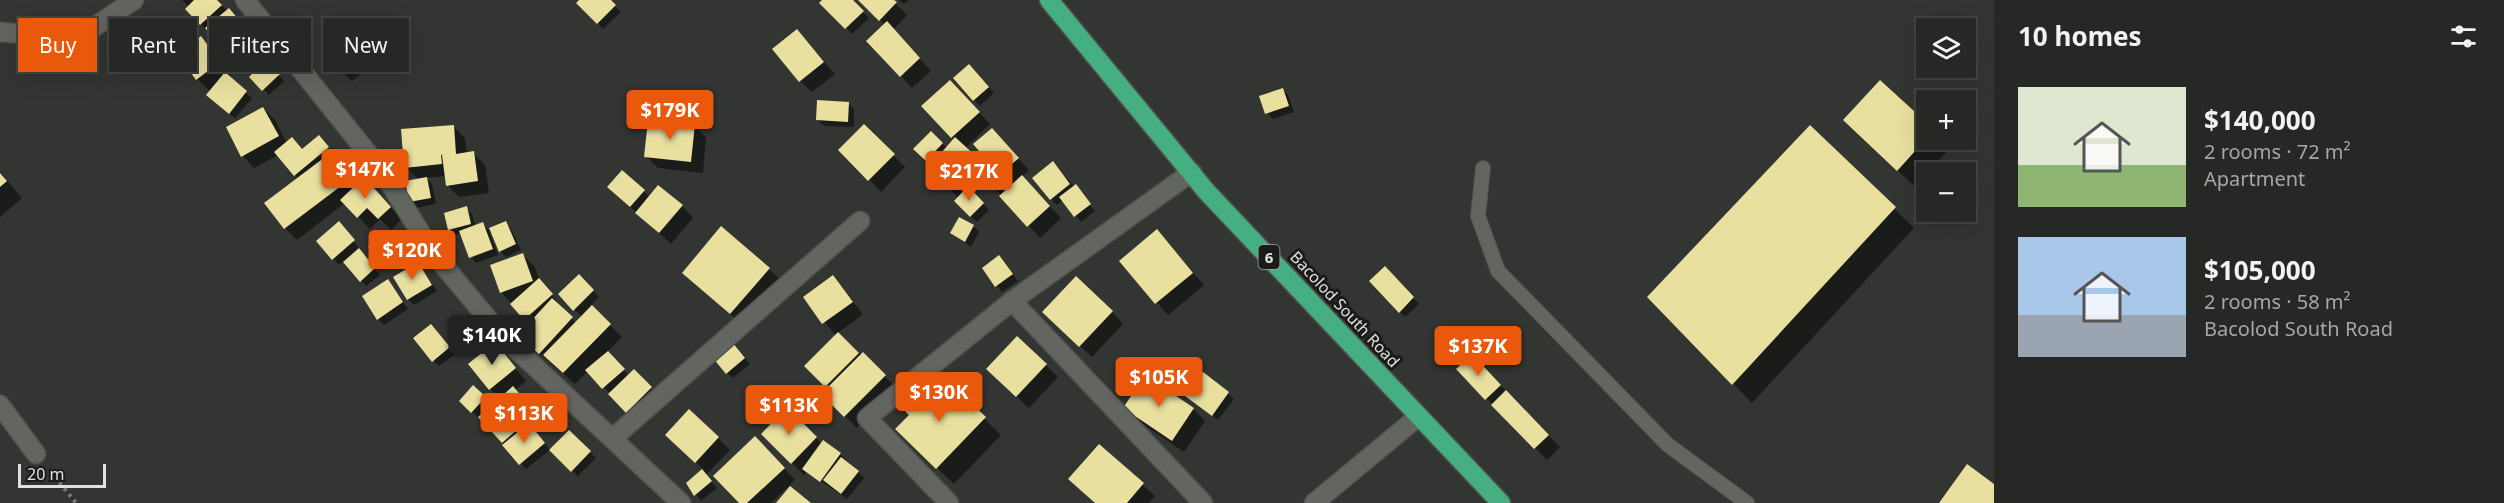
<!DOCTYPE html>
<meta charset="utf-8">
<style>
body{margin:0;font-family:"Noto Sans",sans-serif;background:#323432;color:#f1f3f6;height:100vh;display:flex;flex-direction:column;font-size:22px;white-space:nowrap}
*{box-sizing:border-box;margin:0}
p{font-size:20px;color:#a4a6a7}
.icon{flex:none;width:33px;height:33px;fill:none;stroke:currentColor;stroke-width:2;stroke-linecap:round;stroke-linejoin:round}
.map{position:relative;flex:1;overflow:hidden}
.details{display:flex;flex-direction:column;background:#262825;width:510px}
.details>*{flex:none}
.banner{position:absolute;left:18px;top:18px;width:570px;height:54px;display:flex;gap:12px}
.controls{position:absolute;left:1916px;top:18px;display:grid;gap:12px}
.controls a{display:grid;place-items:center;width:60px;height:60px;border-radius:0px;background:#262825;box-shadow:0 6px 24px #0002,0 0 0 2px #424442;font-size:30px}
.scale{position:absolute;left:18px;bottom:15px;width:88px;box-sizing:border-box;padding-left:6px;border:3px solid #dfe1de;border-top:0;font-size:16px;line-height:21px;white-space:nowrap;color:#dfe1de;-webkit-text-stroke:4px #1b1c1a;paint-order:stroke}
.price{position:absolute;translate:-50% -51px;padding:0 14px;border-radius:6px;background:#ea580c;color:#fff;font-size:20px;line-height:39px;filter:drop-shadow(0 2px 3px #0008)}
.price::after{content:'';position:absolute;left:50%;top:36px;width:18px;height:14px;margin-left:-9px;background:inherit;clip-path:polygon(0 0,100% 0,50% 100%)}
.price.on{background:#222;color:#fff}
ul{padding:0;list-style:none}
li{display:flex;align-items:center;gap:18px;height:150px;padding:0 24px}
li span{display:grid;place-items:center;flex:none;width:168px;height:120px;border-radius:0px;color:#555}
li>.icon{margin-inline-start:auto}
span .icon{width:72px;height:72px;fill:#fffc;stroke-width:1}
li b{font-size:26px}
h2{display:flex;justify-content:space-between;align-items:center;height:72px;padding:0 24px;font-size:26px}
.pill{padding:0 21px;border-radius:0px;background:#262825;box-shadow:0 6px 24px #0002,0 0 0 2px #424442;font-size:21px;line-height:54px}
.pill.on{background:#ea580c;color:#fff}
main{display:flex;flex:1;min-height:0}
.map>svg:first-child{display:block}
.shadow{fill:#0007}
.building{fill:#e9df9f}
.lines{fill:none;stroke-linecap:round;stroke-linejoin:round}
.lane-casing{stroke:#51534f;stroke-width:16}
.street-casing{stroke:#51534f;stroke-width:21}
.highway-casing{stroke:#51534f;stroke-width:21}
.path{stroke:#787b77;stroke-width:4;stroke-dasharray:3 4.5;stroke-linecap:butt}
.lane{stroke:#636561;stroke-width:14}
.street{stroke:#636561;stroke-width:18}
.highway{stroke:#46af82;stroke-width:18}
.labels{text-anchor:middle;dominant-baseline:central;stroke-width:6;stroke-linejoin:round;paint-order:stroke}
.shield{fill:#1b1c1a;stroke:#a4a6a3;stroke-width:1.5}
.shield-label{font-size:15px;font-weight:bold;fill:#dfe1de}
.street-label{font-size:16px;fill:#dfe1de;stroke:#1b1c1a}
</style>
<main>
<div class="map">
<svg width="1994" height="503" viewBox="0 0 1994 503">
<rect width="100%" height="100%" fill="#323531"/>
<g class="shadow">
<polygon points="182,0 215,0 240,22 263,49 241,67 187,9 189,7"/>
<polygon points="581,0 609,0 621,12 603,29 578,3"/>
<polygon points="824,0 851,0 869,18 852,34 822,3"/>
<polygon points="860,0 892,0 907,15 893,30 931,71 912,88 868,41 885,25"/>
<polygon points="899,0 909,0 904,4"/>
<polygon points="351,28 378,60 352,81 340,70"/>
<polygon points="797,31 835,74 812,92 800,81"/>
<polygon points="201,38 231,75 228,77 252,98 235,118 214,101 211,92 197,79"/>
<polygon points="266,62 284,81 269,95 251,77"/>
<polygon points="975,72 994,93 980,106 974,100"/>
<polygon points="1282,89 1288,95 1294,112 1273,119 1267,113"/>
<polygon points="962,94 990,124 965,148 982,164 1003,142 1029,170 1022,177 1061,218 1040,238 984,176 971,191 989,210 977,222 956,201 959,198 940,181 932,165 915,149 931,133 947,148 955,140 923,107"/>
<polygon points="848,103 854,109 854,127 824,126 818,120"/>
<polygon points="263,108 275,120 287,143 303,150 319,137 339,159 336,163 355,187 375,191 402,219 391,230 380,219 370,229 345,203 297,240 285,228 299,179 278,155 254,168 243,156"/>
<polygon points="1926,124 1926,140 1942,140 1950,148 1914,186 1861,136"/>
<polygon points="453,126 465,138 467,154 473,153 485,165 489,193 459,197 447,185 446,176 426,178 432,184 436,204 416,208 410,202 419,180 406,167"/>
<polygon points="695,126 706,138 703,173 658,168 646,156"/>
<polygon points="864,126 905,167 881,192 840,150"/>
<polygon points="1810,127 1914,228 1752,403 1649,297"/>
<polygon points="1059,169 1095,211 1081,222 1063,200 1057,205 1051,199"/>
<polygon points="0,172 22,198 0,217"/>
<polygon points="643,191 650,197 682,206 693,218 671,244 615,193"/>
<polygon points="466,208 472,214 476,227 483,224 489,230 505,223 511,229 521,250 506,257 500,251 493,233 490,234 498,255 476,263 471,257 462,233 456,235 450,229"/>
<polygon points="973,226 979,232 971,247 952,233"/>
<polygon points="344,229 380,275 366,286 344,261 339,265 318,241"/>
<polygon points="1157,232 1204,285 1168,315 1121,261"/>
<polygon points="386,236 401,254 386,266 380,260"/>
<polygon points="523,255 535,267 540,282 557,301 555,303 576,323 582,317 560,294 579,276 599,297 590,306 622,337 607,352 629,376 634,371 656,394 633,417 588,371 575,384 532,347 530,324 501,292"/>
<polygon points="999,257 1018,281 1002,292 984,268"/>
<polygon points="418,264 437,291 414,305 408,299"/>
<polygon points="1385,268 1419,304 1405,317 1371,282"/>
<polygon points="769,269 786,285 748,330 684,273"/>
<polygon points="833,277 863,314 838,333 897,388 857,428 823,394 829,389 806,366 836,336 805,298"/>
<polygon points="388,280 408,309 384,325 378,319"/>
<polygon points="1112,312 1123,324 1092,357 1056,324"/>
<polygon points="437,331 455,354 439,366 434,361"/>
<polygon points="1017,338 1058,377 1029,408 1000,381"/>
<polygon points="495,344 526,381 515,390 546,426 537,434 550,450 526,469 479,416 478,417 461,401 473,387 493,406 501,399 490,389"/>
<polygon points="738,350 750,364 733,378 727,373"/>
<polygon points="1472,356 1560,447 1547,460 1458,369"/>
<polygon points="1146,377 1193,409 1205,421 1184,452 1137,420 1125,408"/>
<polygon points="948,383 1001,435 954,484 913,445 931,400"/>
<polygon points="1228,394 1234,399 1218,420 1193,402"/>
<polygon points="787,409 822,444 840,454 864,478 847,499 807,471 804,475 763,434"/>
<polygon points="569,432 596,458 578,476 551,450"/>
<polygon points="718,438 730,450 706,475 717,488 701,501 688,483 704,470 679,446"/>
<polygon points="1099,446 1155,496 1149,503 1096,503"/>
<polygon points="767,450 795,480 771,503 741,503"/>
</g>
<g class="building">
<polygon points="194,0 217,0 222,5 200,25 185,9"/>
<polygon points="579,0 611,0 616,5 597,24 576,3"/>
<polygon points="822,0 853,0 864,11 845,29 819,3"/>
<polygon points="858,0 894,0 897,2 879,21"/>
<polygon points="229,8 252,36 228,56 205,28"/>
<polygon points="887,21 920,58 900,77 866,41"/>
<polygon points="351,26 368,47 339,71 322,49"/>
<polygon points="797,29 824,62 799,82 772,49"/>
<polygon points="201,36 220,62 196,80 177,53"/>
<polygon points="266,60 280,74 262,91 249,77"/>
<polygon points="969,64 989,87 973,101 953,78"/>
<polygon points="225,72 247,91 229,114 206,95"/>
<polygon points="950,80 980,112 951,138 921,106"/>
<polygon points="1880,80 1926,122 1926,139 1897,171 1843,120"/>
<polygon points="1283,88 1289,106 1265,114 1259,96"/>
<polygon points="817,100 849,102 848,122 816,120"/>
<polygon points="263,107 279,136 241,157 226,127"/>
<polygon points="648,120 695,124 691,162 644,157"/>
<polygon points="864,124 895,154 868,181 838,150"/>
<polygon points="454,125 456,154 474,151 478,181 446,186 442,155 449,154 441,155 442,164 404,168 401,129"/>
<polygon points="1810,125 1896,207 1732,385 1647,297"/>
<polygon points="992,128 1019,158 989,184 975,168 985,158 973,144"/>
<polygon points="931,131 943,143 926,161 913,149"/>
<polygon points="319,135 329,147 294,176 274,152 292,137 302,149"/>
<polygon points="955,137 978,158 950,190 927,169"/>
<polygon points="329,154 349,180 284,229 264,203"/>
<polygon points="1053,161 1070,184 1050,200 1032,178"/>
<polygon points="622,170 645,190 630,207 607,187"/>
<polygon points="0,173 7,181 0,187"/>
<polygon points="1022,175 1050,206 1027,227 999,196"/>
<polygon points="364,177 391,207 378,219 367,208 357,218 340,200"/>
<polygon points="427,177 431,198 409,202 405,181"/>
<polygon points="1076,184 1091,204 1074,217 1059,197"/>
<polygon points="658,185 683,205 659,233 635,213"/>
<polygon points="968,186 984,203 970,217 954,201"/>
<polygon points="467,206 471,224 448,230 444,213"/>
<polygon points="959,217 974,225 965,242 950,233"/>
<polygon points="339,221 355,240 332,260 316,241"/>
<polygon points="506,221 516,244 499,252 489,228"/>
<polygon points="483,222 493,249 469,258 459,231"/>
<polygon points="721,226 770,268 730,314 682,273"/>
<polygon points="1157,229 1193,273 1155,304 1119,261"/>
<polygon points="386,234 397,248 379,261 368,247"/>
<polygon points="359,248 375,268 360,282 343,262"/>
<polygon points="523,253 533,281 500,293 490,265"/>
<polygon points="999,255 1013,274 995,287 982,268"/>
<polygon points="418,262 432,285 407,300 393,277"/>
<polygon points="1385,266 1414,297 1399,313 1369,281"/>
<polygon points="579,274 594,290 573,311 558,294"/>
<polygon points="833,275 853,302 822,324 803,297"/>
<polygon points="1076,276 1113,311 1079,347 1042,312"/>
<polygon points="539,278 553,294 524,320 510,304"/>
<polygon points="388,279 403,302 377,320 362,296"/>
<polygon points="552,298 573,317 539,354 518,335"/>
<polygon points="592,305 611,324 563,373 543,355"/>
<polygon points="431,324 450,347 432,362 413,338"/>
<polygon points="838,332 859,353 825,387 804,366"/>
<polygon points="1017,336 1047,364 1016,397 986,369"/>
<polygon points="495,342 516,368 489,390 468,364"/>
<polygon points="732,342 745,358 726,374 713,358"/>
<polygon points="608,351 625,369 602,389 585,370"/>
<polygon points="863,352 886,375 844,417 821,394"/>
<polygon points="1472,354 1501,385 1485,400 1456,369"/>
<polygon points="634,369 652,387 626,413 608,394"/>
<polygon points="1203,372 1229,392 1212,416 1185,396"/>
<polygon points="1145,375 1194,408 1172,441 1123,408"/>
<polygon points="948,381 986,417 936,469 895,429 909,415 902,408 920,389 931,398"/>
<polygon points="473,385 486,397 471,413 459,401"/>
<polygon points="513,386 536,413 502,443 478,417"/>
<polygon points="1506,390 1549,435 1534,449 1491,405"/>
<polygon points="787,407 817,437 791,464 761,434"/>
<polygon points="689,409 719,437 695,463 665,435"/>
<polygon points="529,423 545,443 519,465 502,445"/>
<polygon points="569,430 591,451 571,472 549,450"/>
<polygon points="755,436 785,468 747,503 739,503 713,476"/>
<polygon points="823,440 841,453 820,482 802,469"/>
<polygon points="1099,444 1144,483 1127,503 1095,503 1068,479"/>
<polygon points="841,457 859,471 841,494 823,480"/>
<polygon points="1967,464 1994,484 1994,503 1939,503"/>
<polygon points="702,469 712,481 694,496 686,483"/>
<polygon points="790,486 811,503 776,503"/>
</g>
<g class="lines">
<defs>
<polyline id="lane" points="1483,168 1478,216 1498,271 1668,445 1747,503"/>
<g id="street">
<polyline points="245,0 382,171 434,254 503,337 681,503"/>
<polyline points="0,32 56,37 84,34 134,0"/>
<polyline points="1012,301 1203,503"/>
<polyline points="0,405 36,454"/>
<polyline points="613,438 860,221"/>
<polyline points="949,503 867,418 1012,301 1192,172"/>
<polyline points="1314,503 1419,416"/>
</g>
<polyline id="highway" points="1049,0 1206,191 1501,503"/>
</defs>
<use href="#lane" class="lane-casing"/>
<use href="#street" class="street-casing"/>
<use href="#highway" class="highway-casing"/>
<polyline class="path" points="50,471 76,503"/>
<use href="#lane" class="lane"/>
<use href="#street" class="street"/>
<use href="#highway" class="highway"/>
</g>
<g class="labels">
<rect class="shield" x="1258.5" y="245" width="21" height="24" rx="4.5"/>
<g class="shield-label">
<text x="1269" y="257">6</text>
</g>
<g class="street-label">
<text transform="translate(1345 309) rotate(47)">Bacolod South Road</text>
</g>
</g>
</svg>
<div class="controls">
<a><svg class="icon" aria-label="layers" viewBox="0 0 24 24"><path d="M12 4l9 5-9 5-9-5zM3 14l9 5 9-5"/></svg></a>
<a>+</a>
<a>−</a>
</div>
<div class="scale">20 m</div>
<b class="price" style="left:670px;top:141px">$179K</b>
<b class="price" style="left:365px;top:200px">$147K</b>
<b class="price" style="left:969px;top:202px">$217K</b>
<b class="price" style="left:412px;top:281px">$120K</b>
<b class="price on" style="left:492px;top:366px">$140K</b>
<b class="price" style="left:1478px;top:377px">$137K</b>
<b class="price" style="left:1159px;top:408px">$105K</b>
<b class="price" style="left:939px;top:423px">$130K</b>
<b class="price" style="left:789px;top:436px">$113K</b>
<b class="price" style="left:524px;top:444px">$113K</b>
<div class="banner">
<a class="pill on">Buy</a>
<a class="pill">Rent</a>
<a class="pill">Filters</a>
<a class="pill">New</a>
</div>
</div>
<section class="details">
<h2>10 homes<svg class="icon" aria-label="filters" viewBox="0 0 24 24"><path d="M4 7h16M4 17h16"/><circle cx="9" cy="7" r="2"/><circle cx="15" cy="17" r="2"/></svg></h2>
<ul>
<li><span style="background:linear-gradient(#dfe7d0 65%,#8fb573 0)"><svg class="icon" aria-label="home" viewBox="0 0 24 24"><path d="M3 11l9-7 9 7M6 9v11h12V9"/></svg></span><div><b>$140,000</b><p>2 rooms · 72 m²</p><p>Apartment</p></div></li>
<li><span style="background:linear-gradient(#a9c7e8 65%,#9aa5b1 0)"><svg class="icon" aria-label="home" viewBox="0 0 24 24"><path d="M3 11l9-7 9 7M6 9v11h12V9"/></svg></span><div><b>$105,000</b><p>2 rooms · 58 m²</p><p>Bacolod South Road</p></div></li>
</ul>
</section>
</main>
